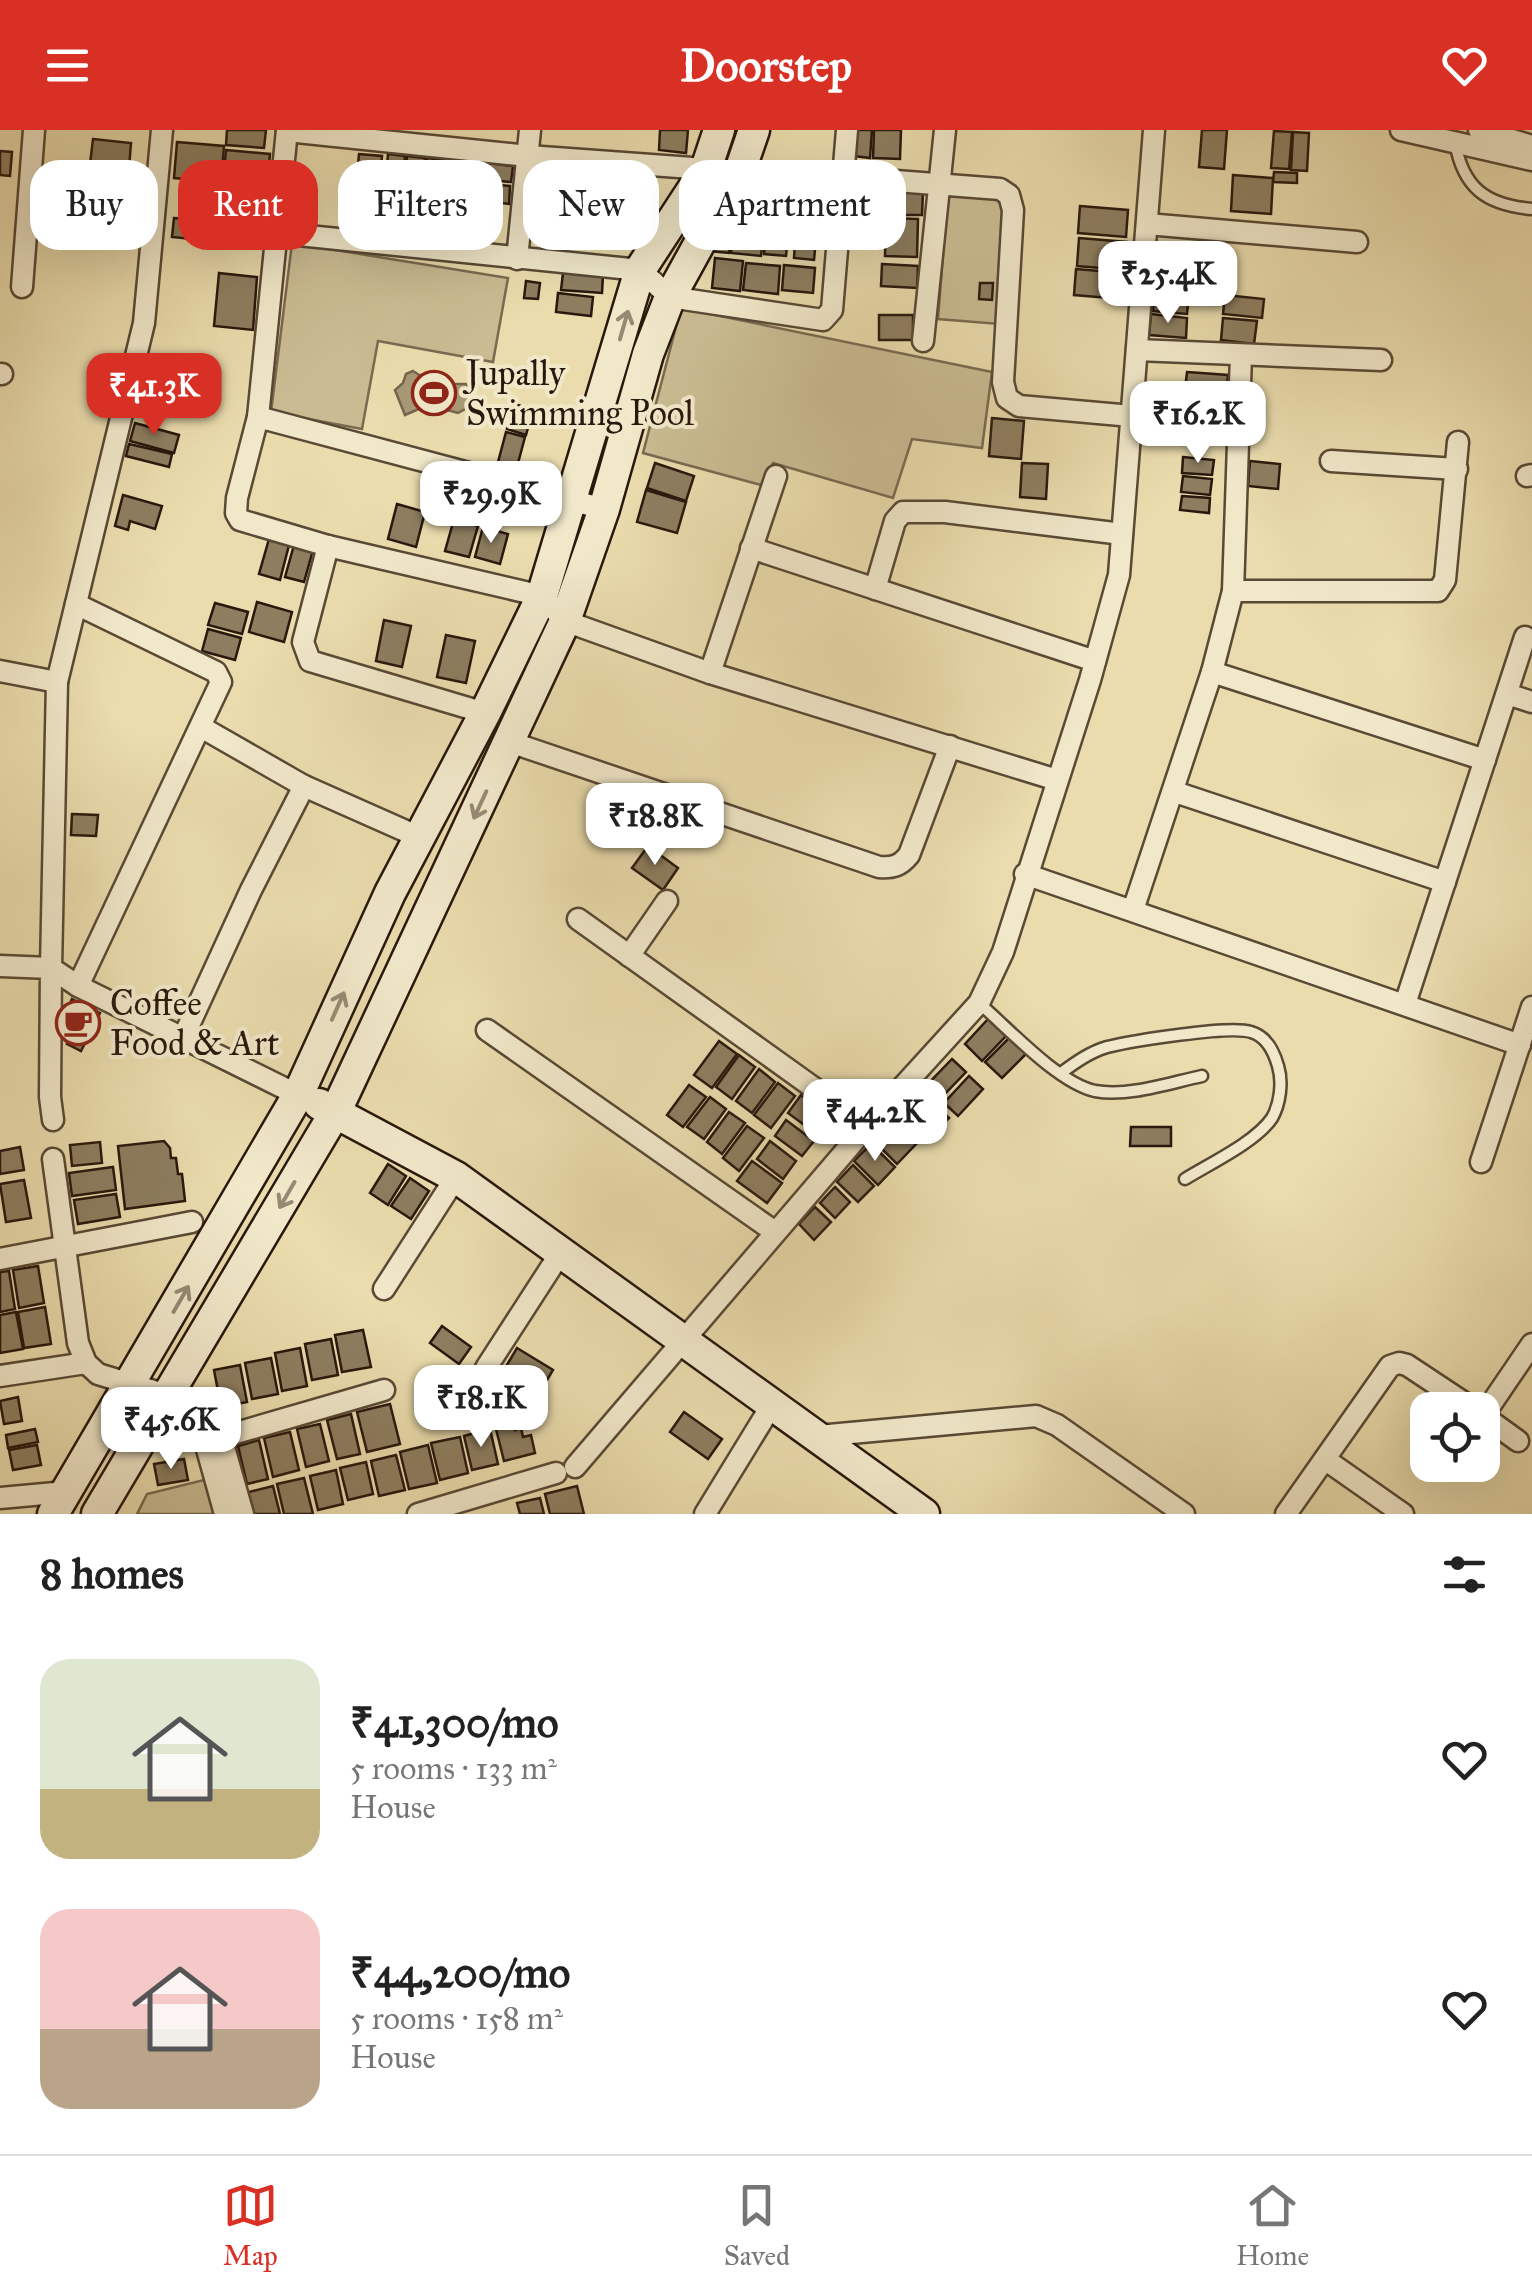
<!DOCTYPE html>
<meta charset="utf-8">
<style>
body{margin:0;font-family:"IM FELL Great Primer",serif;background:#f6f6f6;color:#222;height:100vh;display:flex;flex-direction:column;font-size:38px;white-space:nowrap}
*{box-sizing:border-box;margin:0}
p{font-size:32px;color:#767676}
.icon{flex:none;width:55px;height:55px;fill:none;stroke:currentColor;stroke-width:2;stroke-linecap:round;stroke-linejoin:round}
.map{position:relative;height:1384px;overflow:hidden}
.details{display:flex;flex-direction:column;background:#fff;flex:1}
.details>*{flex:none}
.banner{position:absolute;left:30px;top:30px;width:1000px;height:90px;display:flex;gap:20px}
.tools{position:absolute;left:1410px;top:1262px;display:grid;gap:20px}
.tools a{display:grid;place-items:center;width:90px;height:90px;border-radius:20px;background:#fff;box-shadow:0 10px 40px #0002;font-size:50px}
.price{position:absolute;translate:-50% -85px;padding:0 22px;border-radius:20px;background:#fff;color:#222;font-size:32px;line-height:65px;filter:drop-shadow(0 2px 5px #0008)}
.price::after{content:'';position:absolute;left:50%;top:60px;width:30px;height:22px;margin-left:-15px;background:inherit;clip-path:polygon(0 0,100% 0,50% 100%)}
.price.active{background:#d93025;color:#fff}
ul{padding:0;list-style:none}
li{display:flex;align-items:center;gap:30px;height:250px;padding:0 40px}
li span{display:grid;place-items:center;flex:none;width:280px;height:200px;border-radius:30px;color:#555}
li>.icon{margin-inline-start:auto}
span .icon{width:120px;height:120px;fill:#fffc;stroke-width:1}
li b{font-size:42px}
h2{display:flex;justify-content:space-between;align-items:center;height:120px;padding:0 40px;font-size:42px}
.chip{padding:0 35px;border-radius:30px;background:#fff;box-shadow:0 10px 40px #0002;font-size:35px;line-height:90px}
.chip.active{background:#d93025;color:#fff}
header{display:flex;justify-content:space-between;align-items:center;height:130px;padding:0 40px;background:#d93025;color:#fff;font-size:45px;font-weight:700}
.dock{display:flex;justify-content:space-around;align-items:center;height:140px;border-top:2px solid #e0e0e0;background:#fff;font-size:28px;color:#767676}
.dock a{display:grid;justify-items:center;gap:5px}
.dock .active{color:#d93025}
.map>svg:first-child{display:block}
.green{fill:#c9bb92;stroke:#796a50;stroke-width:2.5}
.water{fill:#a89977;stroke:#75654d;stroke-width:2.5}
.building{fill:#8d7e60;stroke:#29180d;stroke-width:2.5}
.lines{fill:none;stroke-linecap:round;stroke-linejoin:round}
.lane-casing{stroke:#594935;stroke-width:15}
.street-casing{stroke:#594935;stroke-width:25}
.secondary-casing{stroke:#29180d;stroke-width:35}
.lane{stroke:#f1e8ca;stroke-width:10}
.street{stroke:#f1e8ca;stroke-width:20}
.secondary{stroke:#f1e8ca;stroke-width:30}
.oneway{stroke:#978a75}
.labels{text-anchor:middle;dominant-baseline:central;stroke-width:8;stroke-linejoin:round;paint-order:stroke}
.poi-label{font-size:35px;fill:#29180d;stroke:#f1e8ca;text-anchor:start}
</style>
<header><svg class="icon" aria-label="menu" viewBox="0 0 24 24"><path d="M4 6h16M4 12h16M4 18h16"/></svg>Doorstep<svg class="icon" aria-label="heart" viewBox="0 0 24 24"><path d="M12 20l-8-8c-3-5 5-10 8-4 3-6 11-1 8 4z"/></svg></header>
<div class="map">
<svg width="1532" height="1384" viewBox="0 0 1532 1384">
<rect width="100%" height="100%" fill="#eadcad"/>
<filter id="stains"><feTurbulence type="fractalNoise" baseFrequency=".002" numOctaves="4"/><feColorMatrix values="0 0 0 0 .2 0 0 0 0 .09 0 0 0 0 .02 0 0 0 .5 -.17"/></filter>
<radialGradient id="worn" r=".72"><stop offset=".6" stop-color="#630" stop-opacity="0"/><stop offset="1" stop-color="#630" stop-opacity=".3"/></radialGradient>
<g class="green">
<polygon points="948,60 1009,65 999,194 938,189"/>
<polygon points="292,113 508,148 493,232 378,211 362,299 271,282"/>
<polygon points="681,178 992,242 982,318 912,309 893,368 773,333 761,355 643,323"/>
<polygon points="208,1349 218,1384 137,1384 147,1364"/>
</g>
<polygon class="water" points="413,241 433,254 466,254 473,264 471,276 458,283 428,275 405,285 395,260 403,253 406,244"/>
<g class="building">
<polygon points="227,0 266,0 264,18 226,15"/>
<polygon points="660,0 688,0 686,23 659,20"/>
<polygon points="855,0 872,0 870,28 853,26"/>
<polygon points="874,0 901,0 900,29 873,28"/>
<polygon points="1202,0 1227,0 1224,39 1199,37"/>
<polygon points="1274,1 1292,2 1289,39 1271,38"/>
<polygon points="1293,2 1309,3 1307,41 1291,40"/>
<polygon points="93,9 131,13 129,38 90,34"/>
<polygon points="177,12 224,16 221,52 174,48"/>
<polygon points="226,20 270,24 267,55 223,51"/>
<polygon points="0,21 12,22 10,46 0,45"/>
<polygon points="359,24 382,26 379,59 356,56"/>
<polygon points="388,24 405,26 402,62 385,60"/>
<polygon points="407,26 425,28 421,63 404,61"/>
<polygon points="427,28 443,30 440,65 424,63"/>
<polygon points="445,29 467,31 464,68 442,66"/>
<polygon points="470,31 513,36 511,52 469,48"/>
<polygon points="88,42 128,45 125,76 85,72"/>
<polygon points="1274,42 1297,43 1297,53 1273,52"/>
<polygon points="1233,45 1273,48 1271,84 1231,81"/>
<polygon points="468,52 510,56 509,74 466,69"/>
<polygon points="852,59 888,62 887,83 851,80"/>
<polygon points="890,61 923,62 922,85 890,85"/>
<polygon points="1080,76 1128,80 1126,107 1078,103"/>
<polygon points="565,79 594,81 591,113 562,110"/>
<polygon points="627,82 643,83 641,106 625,104"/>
<polygon points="174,88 212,91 211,111 172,107"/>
<polygon points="886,88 918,89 917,127 885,126"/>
<polygon points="735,90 765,93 761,126 731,123"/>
<polygon points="219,91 263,94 261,114 217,111"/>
<polygon points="732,94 729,123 708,121 719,110"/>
<polygon points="767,95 789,97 786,126 764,124"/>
<polygon points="796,97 817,99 814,130 794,128"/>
<polygon points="1079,108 1127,112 1125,140 1077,136"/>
<polygon points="715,128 743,131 740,161 712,158"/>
<polygon points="746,133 780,136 778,164 743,160"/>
<polygon points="882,134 918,136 917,158 881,156"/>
<polygon points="784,135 815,138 813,163 782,160"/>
<polygon points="1076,139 1111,142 1109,168 1074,165"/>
<polygon points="219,143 257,147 253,200 214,196"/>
<polygon points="563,143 603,145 602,163 561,160"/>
<polygon points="526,151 540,153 538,169 524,168"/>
<polygon points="980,153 993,153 992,170 979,169"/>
<polygon points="1155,161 1189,165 1187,184 1153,181"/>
<polygon points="558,163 593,167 591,186 556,182"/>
<polygon points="1225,165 1264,169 1262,188 1223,184"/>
<polygon points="1151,184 1187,188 1186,208 1149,205"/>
<rect x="879" y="185" width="34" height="25"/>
<polygon points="1223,188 1257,191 1254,214 1221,210"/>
<polygon points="1187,242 1228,245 1226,263 1185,260"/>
<polygon points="1185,263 1224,266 1223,282 1184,279"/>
<polygon points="515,274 533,280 526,305 507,299"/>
<polygon points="1185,281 1222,284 1221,302 1183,299"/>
<polygon points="992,288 1024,291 1021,329 989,326"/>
<polygon points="135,293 179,305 174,323 130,311"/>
<polygon points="506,302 525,307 517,337 498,332"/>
<polygon points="129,314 172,324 169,337 126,326"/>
<polygon points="1183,327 1214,330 1212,345 1182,343"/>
<polygon points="1250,331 1280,334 1278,359 1248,356"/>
<polygon points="655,333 694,346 686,371 647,358"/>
<polygon points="1022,333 1048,334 1046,369 1020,367"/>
<polygon points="1183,346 1212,349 1210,365 1181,362"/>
<polygon points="464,349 487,355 477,392 454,385"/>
<polygon points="646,360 686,372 677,403 637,392"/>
<polygon points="123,365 162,376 155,399 130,391 128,400 115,396"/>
<polygon points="1182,366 1210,368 1209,383 1180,380"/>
<polygon points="397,374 425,382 416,417 388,409"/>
<polygon points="454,389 478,396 469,427 445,421"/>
<polygon points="483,397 508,404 500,434 475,427"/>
<polygon points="269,409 289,415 280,450 259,444"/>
<polygon points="294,415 313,420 304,452 285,447"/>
<polygon points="257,472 292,482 284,512 249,502"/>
<polygon points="215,473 248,482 242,504 208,495"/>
<polygon points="384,490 411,496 402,537 376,531"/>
<polygon points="208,499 241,508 235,530 202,521"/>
<polygon points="446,505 475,511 466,553 437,547"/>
<polygon points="72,684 98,685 96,706 71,705"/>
<polygon points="648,716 678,738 663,760 632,738"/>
<polygon points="72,869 100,883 81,921 67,914 74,900 68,897 72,889 65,885"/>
<polygon points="988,889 1006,906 982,931 965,914"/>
<polygon points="1009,908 1026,924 1002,948 985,932"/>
<polygon points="719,911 737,924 712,958 694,945"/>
<polygon points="739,925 755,937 732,969 716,957"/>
<polygon points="952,929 966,942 939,970 925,957"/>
<polygon points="759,939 775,952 752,983 736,971"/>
<polygon points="969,946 983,959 958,986 944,973"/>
<polygon points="778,953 795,966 771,998 754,985"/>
<polygon points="689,955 706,967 683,997 667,985"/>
<polygon points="922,961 949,988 927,1010 900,984"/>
<polygon points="801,965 831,987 818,1005 788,983"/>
<polygon points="710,967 726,979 704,1009 687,997"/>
<polygon points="729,982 745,993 722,1024 707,1012"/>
<polygon points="786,990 814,1011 802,1026 775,1006"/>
<polygon points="894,992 917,1013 897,1034 875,1012"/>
<polygon points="747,996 764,1008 739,1041 723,1028"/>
<polygon points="1131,997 1171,997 1171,1016 1130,1016"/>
<polygon points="164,1011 170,1018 171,1028 176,1028 178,1044 182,1044 185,1071 125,1079 118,1016"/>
<polygon points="770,1011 796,1031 783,1049 757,1029"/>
<polygon points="100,1012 102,1033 72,1036 70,1015"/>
<polygon points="871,1014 895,1037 878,1055 854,1031"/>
<polygon points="20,1017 24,1040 0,1044 0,1021"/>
<polygon points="752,1031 782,1053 767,1073 737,1051"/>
<polygon points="388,1034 406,1046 388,1075 370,1063"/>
<polygon points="853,1035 874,1056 858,1072 837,1052"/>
<polygon points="113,1037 116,1060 72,1066 69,1043"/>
<polygon points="410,1048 429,1061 411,1089 391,1076"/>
<polygon points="24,1050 31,1088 6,1092 0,1054"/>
<polygon points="835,1057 850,1072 835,1088 820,1073"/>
<polygon points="116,1064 120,1087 78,1094 74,1070"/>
<polygon points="815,1077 831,1092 814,1110 799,1094"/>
<polygon points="38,1136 44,1173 19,1178 13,1140"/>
<polygon points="9,1141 15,1179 0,1182 0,1142"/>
<polygon points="45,1177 51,1214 24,1218 18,1182"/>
<polygon points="16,1182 23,1219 0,1223 0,1185"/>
<polygon points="442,1196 471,1217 459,1234 430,1213"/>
<polygon points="363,1200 371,1237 342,1242 335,1205"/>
<polygon points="331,1209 338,1245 312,1250 305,1214"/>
<polygon points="300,1218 307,1256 282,1261 275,1223"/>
<polygon points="517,1218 553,1240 537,1267 501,1245"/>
<polygon points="271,1228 278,1264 252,1269 245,1233"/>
<polygon points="240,1235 247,1272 221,1277 214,1240"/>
<polygon points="18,1267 22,1291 4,1294 0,1271"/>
<polygon points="390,1274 400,1314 367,1322 357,1282"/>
<polygon points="684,1282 722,1309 708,1329 670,1302"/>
<polygon points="351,1284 360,1324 337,1329 327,1290"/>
<polygon points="513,1290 515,1300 521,1298 523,1307 531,1305 535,1323 504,1331 495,1295"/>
<polygon points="320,1294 329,1331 306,1337 297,1299"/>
<polygon points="35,1299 38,1312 8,1318 6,1305"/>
<polygon points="490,1299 498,1334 472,1340 464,1306"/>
<polygon points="290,1302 299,1340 273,1347 264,1308"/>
<polygon points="460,1307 468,1343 440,1350 431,1313"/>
<polygon points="259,1310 268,1349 247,1354 238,1316"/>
<polygon points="37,1315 41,1335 13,1340 9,1320"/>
<polygon points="428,1315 437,1353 409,1359 400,1322"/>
<polygon points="396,1325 405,1360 379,1366 371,1331"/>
<polygon points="184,1329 188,1350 158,1355 154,1334"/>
<polygon points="366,1332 373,1364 348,1370 340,1338"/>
<polygon points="336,1340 343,1374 318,1380 310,1346"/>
<polygon points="304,1348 313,1384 284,1384 277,1354"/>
<polygon points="273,1356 280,1384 250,1384 245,1363"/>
<polygon points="577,1356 584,1384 550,1384 545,1364"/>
<polygon points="540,1368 544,1384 520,1384 517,1373"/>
</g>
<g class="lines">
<defs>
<g id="lane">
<path d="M1455 12C1463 58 1486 75 1532 79"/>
<path d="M979 873C1008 898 1058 953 1095 961 1129 967 1169 953 1202 946"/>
<path d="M1061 943C1076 932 1090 922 1107 917 1132 911 1230 895 1251 902 1266 906 1274 922 1278 936 1283 952 1280 974 1272 988 1256 1012 1209 1034 1185 1049"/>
</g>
<g id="street">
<polyline points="162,0 144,193 57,552 51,838 78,856 298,965"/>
<polyline points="287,0 258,287 237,368 236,383 240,390 328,416 542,466 565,491 710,543 1057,650"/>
<polyline points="1401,0 1532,30"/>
<polyline points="1479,0 1532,16"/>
<polyline points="287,1 528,26 706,39"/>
<polyline points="844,47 1000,59 1009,65 1013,80 1003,252 1007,268 1019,276 1132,286"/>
<polyline points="720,77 839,94"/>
<polyline points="1147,94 1357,112"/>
<polyline points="279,103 640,140 670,167 823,190 832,180 847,0"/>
<polyline points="517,129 530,0"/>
<polyline points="22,157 34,0"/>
<polyline points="923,211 945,0"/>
<polyline points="1137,220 1381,230"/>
<polyline points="1241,225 1233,461 1438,461 1445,450 1458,312"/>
<polyline points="0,244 2,244"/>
<polyline points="258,287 604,379"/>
<polyline points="1331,331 1457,339"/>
<polyline points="1527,346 1532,345"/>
<polyline points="328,416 303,512 310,531 485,583"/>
<polyline points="751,418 1095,531"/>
<polyline points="875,459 895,391 903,382 945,382 1122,404"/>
<polyline points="76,474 216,542 221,552 78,856"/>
<polyline points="0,541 57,552"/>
<polyline points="1212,542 1485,630"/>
<polyline points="710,543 776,346"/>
<polyline points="1507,564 1532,572"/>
<polyline points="201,597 304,656 419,707"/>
<path d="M510 612 879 737C893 738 900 736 909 725L950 616"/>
<polyline points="1175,662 1445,752"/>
<polyline points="1025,744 1520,915"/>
<polyline points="1133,780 1212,542 1233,461"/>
<polyline points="578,789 867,996"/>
<polyline points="629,826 667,771"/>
<polyline points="0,836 51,838 50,967 53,990"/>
<polyline points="1405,874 1525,507"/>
<polyline points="487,900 775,1102"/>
<polyline points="183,908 251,760 304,656"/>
<polyline points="53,1029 78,1213 86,1233 98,1244 170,1266 206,1288 221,1307 243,1384"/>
<polyline points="1481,1032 1532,877"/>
<polyline points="0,1129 192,1092"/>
<polyline points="384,1159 456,1047"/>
<polyline points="486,1238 561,1122"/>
<polyline points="0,1246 86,1233"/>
<polyline points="1482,1285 1518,1311"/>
<polyline points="1483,1286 1532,1214"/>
<polyline points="206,1299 205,1312 225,1384"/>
<polyline points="818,1306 1036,1286 1057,1295 1184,1384"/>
<polyline points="205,1312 384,1260"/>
<polyline points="1326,1330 1403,1384"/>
<polyline points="575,1337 867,996 979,873 1003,822 1090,550 1119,445 1154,0"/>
<polyline points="0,1368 66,1362"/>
<polyline points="418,1384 556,1343"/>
<polyline points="705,1384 773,1273"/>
<polyline points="1286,1384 1390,1236 1399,1233 1407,1235 1475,1280"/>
</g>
<g id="secondary">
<polyline points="319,974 456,1047 924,1384"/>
<polyline points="53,1384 298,965 390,763 485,583 542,466 640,140 706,39 719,0"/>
<polyline points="97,1384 336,981 565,491 604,379 648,224 670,167 741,38 754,0"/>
</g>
</defs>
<use href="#lane" class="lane-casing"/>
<use href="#street" class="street-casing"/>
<use href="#secondary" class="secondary-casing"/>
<use href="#lane" class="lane"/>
<use href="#street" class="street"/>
<use href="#secondary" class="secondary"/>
</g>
<defs><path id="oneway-shaft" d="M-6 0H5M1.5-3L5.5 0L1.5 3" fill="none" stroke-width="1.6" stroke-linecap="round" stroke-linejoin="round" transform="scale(2.5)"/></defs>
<g class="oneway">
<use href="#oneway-shaft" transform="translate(624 195) rotate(-74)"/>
<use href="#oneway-shaft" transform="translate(480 675) rotate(115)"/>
<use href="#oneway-shaft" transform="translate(338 876) rotate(-66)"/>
<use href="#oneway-shaft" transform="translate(287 1065) rotate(120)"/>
<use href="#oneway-shaft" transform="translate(181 1169) rotate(-60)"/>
</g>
<defs>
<symbol id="stadium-ring" viewBox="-11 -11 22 22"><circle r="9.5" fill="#f1e8ca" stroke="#8f2418" stroke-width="1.5"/><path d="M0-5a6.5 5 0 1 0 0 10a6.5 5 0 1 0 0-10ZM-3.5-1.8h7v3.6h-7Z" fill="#8f2418"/></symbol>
<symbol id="cafe-ring" viewBox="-11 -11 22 22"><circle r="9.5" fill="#f1e8ca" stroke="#8f2418" stroke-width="1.5"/><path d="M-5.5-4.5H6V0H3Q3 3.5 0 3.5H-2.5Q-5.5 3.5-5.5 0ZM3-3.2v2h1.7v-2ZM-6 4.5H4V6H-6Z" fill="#8f2418"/></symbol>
</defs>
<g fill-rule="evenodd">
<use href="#stadium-ring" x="409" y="238" width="50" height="50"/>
<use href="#cafe-ring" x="53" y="868" width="50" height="50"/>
</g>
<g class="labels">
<g class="poi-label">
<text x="466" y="243">Jupally<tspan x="466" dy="40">Swimming Pool</tspan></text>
<text x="110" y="873">Coffee<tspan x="110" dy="40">Food &amp; Art</tspan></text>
</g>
</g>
<rect width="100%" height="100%" filter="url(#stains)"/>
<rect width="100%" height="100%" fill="url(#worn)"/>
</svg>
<div class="tools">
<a><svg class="icon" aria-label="locate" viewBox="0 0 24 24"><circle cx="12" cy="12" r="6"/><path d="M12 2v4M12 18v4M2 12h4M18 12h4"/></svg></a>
</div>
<b class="price" style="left:1168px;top:196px">₹25.4K</b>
<b class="price active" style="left:154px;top:308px">₹41.3K</b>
<b class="price" style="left:1198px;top:336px">₹16.2K</b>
<b class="price" style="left:491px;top:416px">₹29.9K</b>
<b class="price" style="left:655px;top:738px">₹18.8K</b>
<b class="price" style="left:875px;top:1034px">₹44.2K</b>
<b class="price" style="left:481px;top:1320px">₹18.1K</b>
<b class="price" style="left:171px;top:1342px">₹45.6K</b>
<div class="banner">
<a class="chip">Buy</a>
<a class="chip active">Rent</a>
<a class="chip">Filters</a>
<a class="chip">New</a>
<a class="chip">Apartment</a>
</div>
</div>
<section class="details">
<h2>8 homes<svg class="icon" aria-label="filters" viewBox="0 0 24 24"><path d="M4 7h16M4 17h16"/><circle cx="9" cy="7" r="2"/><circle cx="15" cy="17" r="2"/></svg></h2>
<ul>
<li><span style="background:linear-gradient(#dfe7d0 65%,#c2b280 0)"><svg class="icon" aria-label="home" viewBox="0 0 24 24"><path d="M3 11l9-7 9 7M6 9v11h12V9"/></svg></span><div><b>₹41,300/mo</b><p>5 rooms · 133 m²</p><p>House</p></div><svg class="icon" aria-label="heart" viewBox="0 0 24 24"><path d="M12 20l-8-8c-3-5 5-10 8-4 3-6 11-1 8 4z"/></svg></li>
<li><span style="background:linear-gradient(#f6c9c9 60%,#b9a48a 0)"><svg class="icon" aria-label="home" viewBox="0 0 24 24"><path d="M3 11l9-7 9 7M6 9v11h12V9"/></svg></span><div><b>₹44,200/mo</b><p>5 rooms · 158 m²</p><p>House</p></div><svg class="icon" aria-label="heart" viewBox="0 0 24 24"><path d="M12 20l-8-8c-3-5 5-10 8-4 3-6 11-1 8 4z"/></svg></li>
</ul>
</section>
<nav class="dock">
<a class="active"><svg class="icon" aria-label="map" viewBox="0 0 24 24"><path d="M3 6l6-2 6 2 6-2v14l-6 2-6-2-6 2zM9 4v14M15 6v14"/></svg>Map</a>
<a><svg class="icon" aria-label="saved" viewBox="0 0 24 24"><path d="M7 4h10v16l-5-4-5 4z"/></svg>Saved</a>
<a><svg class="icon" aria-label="home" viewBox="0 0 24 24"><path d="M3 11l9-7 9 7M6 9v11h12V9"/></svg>Home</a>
</nav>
